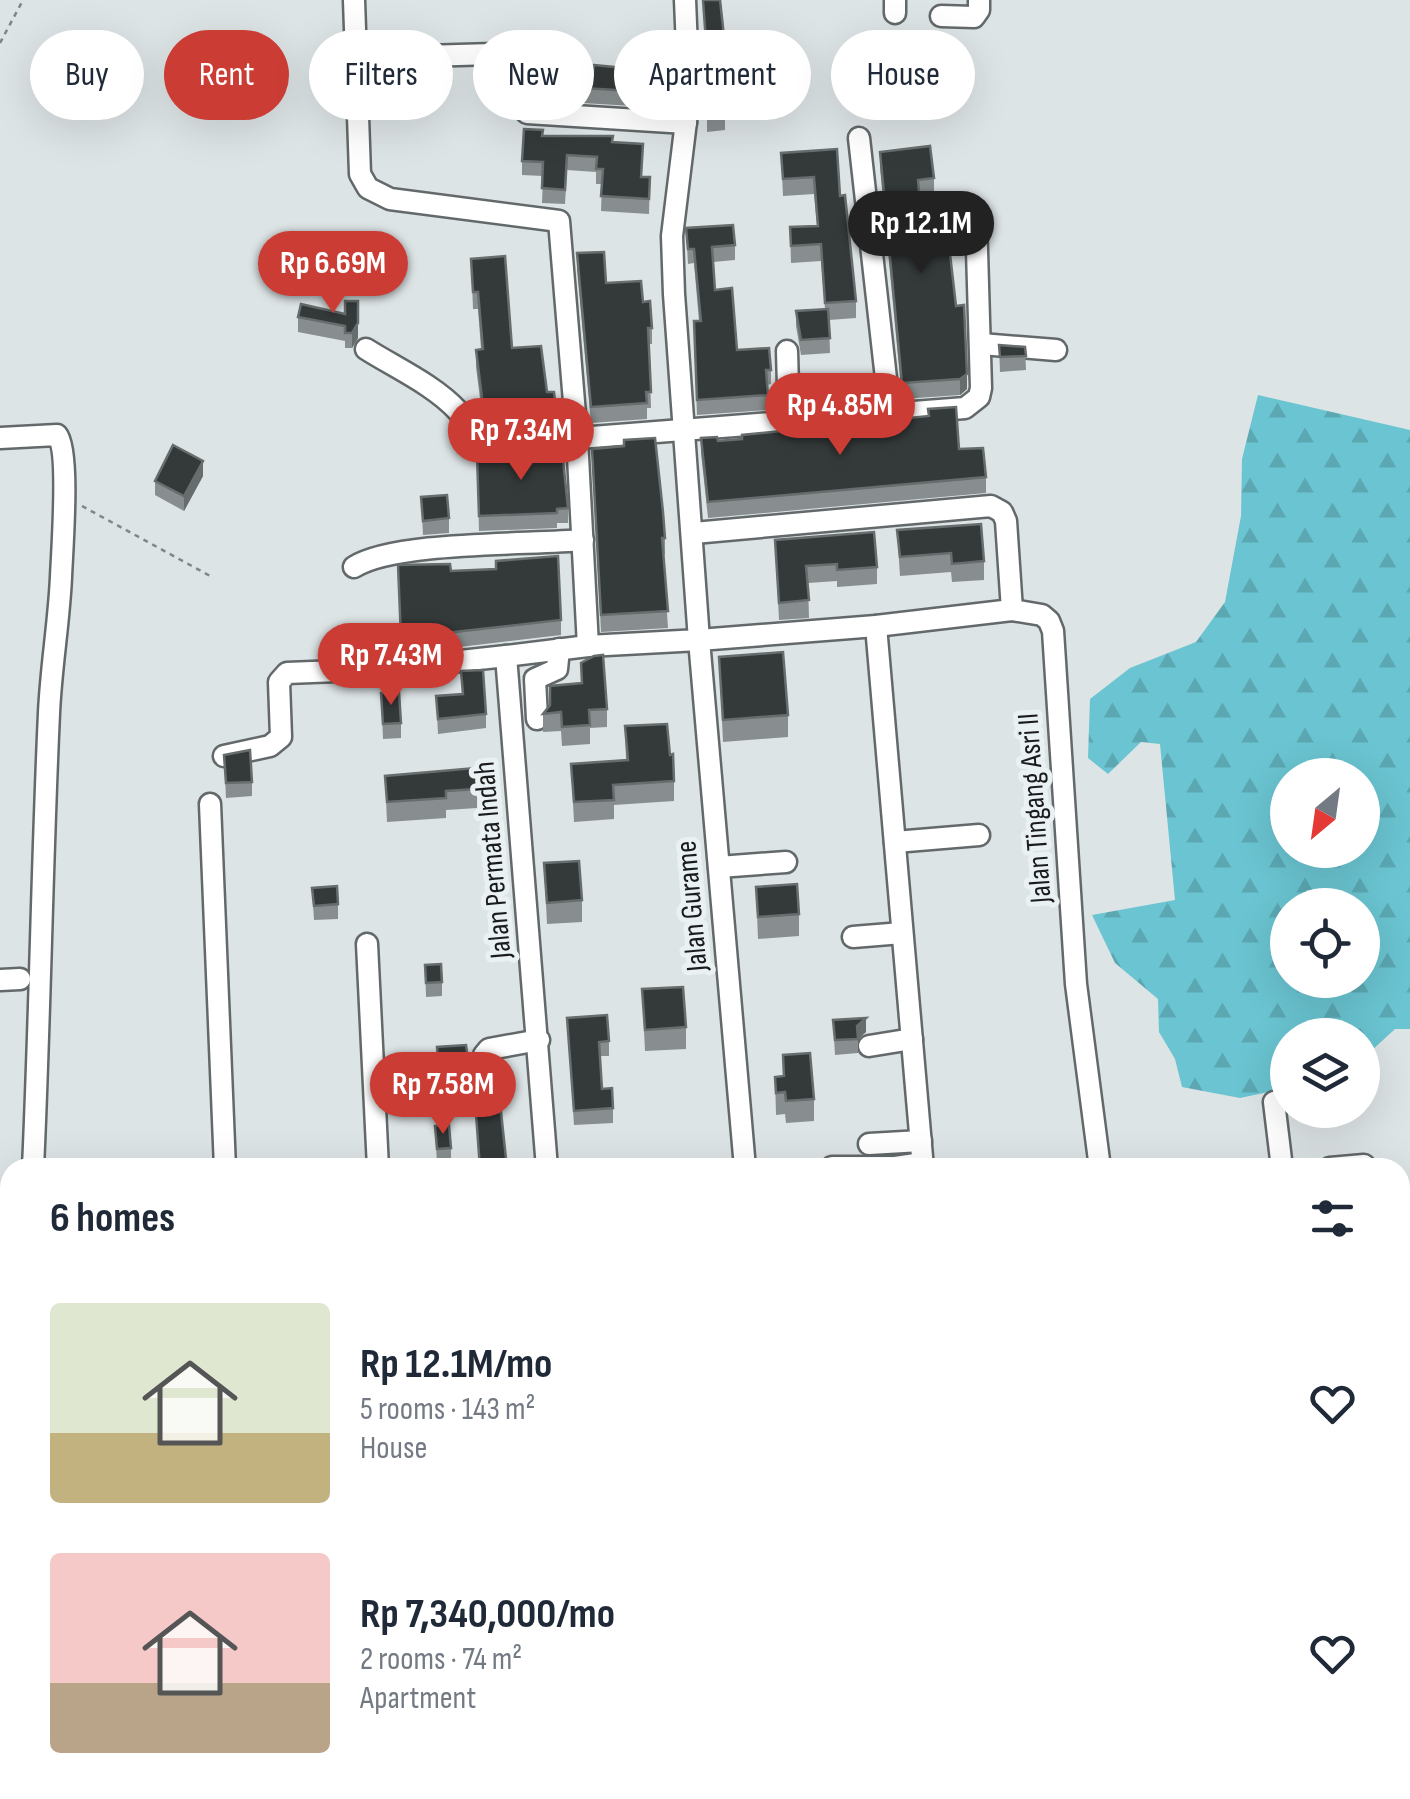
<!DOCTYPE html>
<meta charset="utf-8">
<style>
body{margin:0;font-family:"Sofia Sans Condensed",sans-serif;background:#f2f2f3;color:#1f2937;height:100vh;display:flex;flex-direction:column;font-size:38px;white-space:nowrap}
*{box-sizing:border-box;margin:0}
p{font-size:32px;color:#747a83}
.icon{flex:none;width:55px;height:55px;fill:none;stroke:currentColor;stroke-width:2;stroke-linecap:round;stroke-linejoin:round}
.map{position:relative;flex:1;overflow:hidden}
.sheet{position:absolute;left:0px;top:1158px;width:1410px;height:642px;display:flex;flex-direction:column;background:#fff;border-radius:30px 30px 0 0;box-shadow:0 10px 40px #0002}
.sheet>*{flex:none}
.top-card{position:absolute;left:30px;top:30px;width:1350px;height:90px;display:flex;gap:20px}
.needle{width:65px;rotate:209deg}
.fabs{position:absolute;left:1270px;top:758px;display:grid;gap:20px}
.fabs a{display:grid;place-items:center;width:110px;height:110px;border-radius:50%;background:#fff;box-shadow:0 10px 40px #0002;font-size:50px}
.price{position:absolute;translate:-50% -85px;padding:0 22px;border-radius:35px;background:#cb3d34;color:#fff;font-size:32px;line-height:65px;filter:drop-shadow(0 2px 5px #0008)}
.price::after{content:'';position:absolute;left:50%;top:60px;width:30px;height:22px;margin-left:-15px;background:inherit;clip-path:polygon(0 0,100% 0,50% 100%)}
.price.current{background:#222;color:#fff}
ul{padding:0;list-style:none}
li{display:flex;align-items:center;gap:30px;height:250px;padding:0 50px}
li span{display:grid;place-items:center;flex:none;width:280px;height:200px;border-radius:10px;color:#555}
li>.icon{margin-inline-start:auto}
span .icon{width:120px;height:120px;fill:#fffc;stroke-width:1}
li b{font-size:42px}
h2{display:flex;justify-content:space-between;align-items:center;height:120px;padding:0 50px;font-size:42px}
.pill{padding:0 35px;border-radius:45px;background:#fff;box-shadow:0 10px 40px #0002;font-size:35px;line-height:90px}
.pill.current{background:#cb3d34;color:#fff}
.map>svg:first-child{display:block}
.forest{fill:url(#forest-firs);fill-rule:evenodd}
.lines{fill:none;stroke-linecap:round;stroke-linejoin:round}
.minor-casing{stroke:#63696a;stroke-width:25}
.major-casing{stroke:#409eab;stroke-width:30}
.path{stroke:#818586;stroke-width:2.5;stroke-dasharray:5 5;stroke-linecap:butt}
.minor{stroke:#fff;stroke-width:20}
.major{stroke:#99effb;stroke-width:25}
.wall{fill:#888e8f}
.shaded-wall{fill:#676c6d}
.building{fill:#343939;stroke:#676c6d;stroke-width:2.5}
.labels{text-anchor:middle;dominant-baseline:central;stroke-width:10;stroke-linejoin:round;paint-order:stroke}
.street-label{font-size:30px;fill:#191b1c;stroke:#eaf1f2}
</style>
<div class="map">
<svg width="1410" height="1799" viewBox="0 0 1410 1799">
<defs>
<pattern id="forest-firs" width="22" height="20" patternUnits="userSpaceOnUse" patternTransform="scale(2.5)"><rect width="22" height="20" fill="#6ac4d1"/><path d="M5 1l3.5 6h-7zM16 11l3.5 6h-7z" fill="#5ba8b3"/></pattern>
</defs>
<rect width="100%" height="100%" fill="#dde4e5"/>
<path class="forest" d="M1258 395 1410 430V1029H1395L1370 1052 1363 1055 1362 1035H1288L1287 1088 1240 1098 1182 1087 1175 1059 1159 1032 1158 999 1115 963 1092 915 1175 900 1160 744 1141 742 1108 774 1088 758 1090 699 1130 668 1196 642 1225 602 1241 516 1242 459ZM1288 775H1362V850H1288ZM1288 905H1362V980H1288Z"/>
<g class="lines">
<defs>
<g id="minor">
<polyline points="354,0 360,174 368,188 390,199 559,221 577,438 588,646"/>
<polyline points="895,0 895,13"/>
<polyline points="941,16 974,17 979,10 979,0"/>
<polyline points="355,58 493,54 505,62 518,104 527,113 686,123"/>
<polyline points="859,138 890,414"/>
<polyline points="981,344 1056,350"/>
<path d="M366 349C396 368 434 385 458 411 470 423 471 439 489 445L965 408 979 397 981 388 976 216"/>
<polyline points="787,351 789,423"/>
<path d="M0 438 57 435C70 450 62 551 61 577 59 622 51 667 49 713 42 864 40 1016 33 1168"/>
<polyline points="694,533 991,506 1002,512 1006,521 1012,610"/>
<path d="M354 567C395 541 528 545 583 540"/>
<polyline points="876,626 923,1168"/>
<polyline points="506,656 588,646 699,640 674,294 672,236 689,97 685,0"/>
<polyline points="537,719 535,679 557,669 559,649"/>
<polyline points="224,756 270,746 281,737 279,682 287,673 388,669 506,656 547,1168"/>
<polyline points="210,804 225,1168"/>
<polyline points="895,842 979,835"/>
<polyline points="719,867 786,862"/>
<polyline points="853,937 902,933"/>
<polyline points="367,944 378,1168"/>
<polyline points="0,980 20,979"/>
<polyline points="869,1046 912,1039"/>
<polyline points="482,1071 484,1055 489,1049 539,1040"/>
<polyline points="1274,1102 1282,1168"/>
<polyline points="869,1144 921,1141"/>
<polyline points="832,1167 895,1167 923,1163"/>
<polyline points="745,1168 699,640 876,626 1012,610 1042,615 1049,621 1053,631 1076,984 1100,1168"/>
<polyline points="1330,1168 1364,1165"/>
<polyline points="0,1317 10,1316"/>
<polyline points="1410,1659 1403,1660 1410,1710"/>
<polyline points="14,1790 15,1799"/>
<polyline points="188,1790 189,1799"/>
<polyline points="390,1790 392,1799"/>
<polyline points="553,1790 553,1799"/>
<polyline points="789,1790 789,1799"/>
<polyline points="971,1790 972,1799"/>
<polyline points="440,1799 460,1798"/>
</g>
<g id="major">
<polyline points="1400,1424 1410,1423"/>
<polyline points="0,1537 10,1536"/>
</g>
</defs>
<use href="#minor" class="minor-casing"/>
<use href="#major" class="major-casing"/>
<g class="path">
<polyline points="0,43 23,0"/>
<polyline points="82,506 212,577"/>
</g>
<use href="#minor" class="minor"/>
<use href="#major" class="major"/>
</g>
<g class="wall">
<polygon points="703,0 728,73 738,96 738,110 725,111 725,130 707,132 707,69"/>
<polygon points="527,67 667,79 666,108 533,100 527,82"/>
<polygon points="542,136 612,142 642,177 650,177 649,214 601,211 602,184 596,184 596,172 567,170 565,204 542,203 543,176 522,175 522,161"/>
<polygon points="880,152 934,178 934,194 919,196 922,230 967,389 960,395 902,399 880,168"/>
<polygon points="781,153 840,196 856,301 856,318 829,320 830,353 801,355 796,326 796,311 825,309 821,261 791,263 790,227 817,226 814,194 783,196"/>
<polygon points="686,228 735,245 735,260 713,262 715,290 737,350 771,370 771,384 767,385 768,410 697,415 694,336 699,321 694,263 688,264"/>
<polygon points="577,253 606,283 643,302 652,328 652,344 649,344 651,408 647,408 647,419 591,423 577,269"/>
<polygon points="471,259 512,348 547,392 556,409 556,426 491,431 483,423 476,367 476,350 481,349 478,309 473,309"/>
<polygon points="345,314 358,338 352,348 345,348 345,341 298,332 298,317"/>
<polygon points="999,345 1025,347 1026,370 1000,372"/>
<polygon points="701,438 718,441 959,449 986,477 986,493 708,518 701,453"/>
<polygon points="592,449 665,538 665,555 663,555 668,628 601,632"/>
<polygon points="477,455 568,508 568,523 557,523 557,528 479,531"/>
<polygon points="203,476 184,511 155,495 155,481"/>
<polygon points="421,497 449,518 449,533 423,535"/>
<polygon points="897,530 984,561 984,580 952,582 951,572 900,576"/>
<polygon points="775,540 877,567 877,584 837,587 837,581 808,583 809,618 779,620"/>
<polygon points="398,565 451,571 561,620 561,635 401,654"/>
<polygon points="719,657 788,715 788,737 723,742"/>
<polygon points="581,663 607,709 607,727 590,728 590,744 562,746 561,731 543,732 543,714 581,683"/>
<polygon points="461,671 486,714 486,728 438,734 436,696 462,694"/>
<polygon points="381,693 401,723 401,738 383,739"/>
<polygon points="625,726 670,755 674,781 674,801 614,805 614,819 574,822 571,764 626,760"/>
<polygon points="224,755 252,782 252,796 226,798"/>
<polygon points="385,776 477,789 477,808 446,810 446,818 387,822"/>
<polygon points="544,863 582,900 582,922 547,924"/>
<polygon points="756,887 799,914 799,936 758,939"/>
<polygon points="312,888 338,904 338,919 314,920"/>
<polygon points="425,965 442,982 442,996 426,997"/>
<polygon points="642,989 686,1027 686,1049 645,1051"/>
<polygon points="567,1018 609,1041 609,1056 600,1056 602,1089 613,1108 613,1123 574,1125"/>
<polygon points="833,1020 866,1032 858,1039 858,1053 835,1055"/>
<polygon points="437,1047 473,1100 473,1115 445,1117 443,1089 439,1089"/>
<polygon points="783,1055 814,1099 814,1121 786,1123 785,1114 776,1115 775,1077 783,1076"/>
<polygon points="435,1126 451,1148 451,1163 437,1164"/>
<rect x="214" y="1790" width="134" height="9"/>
<polygon points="484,1790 533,1790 533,1793 503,1795 502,1792 484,1793"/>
</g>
<g class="shaded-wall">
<polygon points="358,323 358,338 352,348 352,333"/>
<polygon points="967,374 967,389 960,395 960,379"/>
<polygon points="203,461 203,476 184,511 184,496"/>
<polygon points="866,1018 866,1032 857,1040 857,1026"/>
</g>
<g class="building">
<polygon points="703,0 720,0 728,73 736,72 738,96 724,97 725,117 707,118 707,56"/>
<polygon points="594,65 644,70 644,77 667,79 666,93 533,85 527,67 593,71"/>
<polygon points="524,129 543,130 542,136 613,136 612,142 643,144 641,177 650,177 649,199 601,196 603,169 596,169 597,157 567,155 565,190 542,188 543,162 522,161"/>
<polygon points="930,146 934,178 918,180 922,230 947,228 956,306 964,305 967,374 960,379 902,383 880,152"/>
<polygon points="837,149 840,196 845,195 856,301 825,303 821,244 791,246 790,227 818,226 814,177 783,179 781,153"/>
<polygon points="733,225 735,245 712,247 715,290 732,288 737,350 769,348 771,370 766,370 768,395 697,400 694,321 701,321 694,249 688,249 686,228"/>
<polygon points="604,252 606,283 641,281 643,302 650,301 652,328 648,328 651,392 646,392 647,403 591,407 577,253"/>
<polygon points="505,256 512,348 541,346 547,392 554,392 556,409 491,414 483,406 476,350 483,349 478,292 473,292 471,259"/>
<polygon points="345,301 358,301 358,323 352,333 345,333 345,326 298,317 301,304 345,314"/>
<polygon points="828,309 830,338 801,340 796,311"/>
<polygon points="999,345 1025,347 1026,356 1000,357"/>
<polygon points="956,407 959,449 983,448 986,477 708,502 701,438 717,437 718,441 742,439 742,435 929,416 928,409"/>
<polygon points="655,438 663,512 665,538 662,538 668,611 601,615 592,449 624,446 624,440"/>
<polygon points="173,445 203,461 184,496 155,481"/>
<polygon points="562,450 568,508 557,509 557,513 479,516 477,455"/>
<polygon points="447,495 449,518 423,521 421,497"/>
<polygon points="981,524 984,561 952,564 951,553 900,557 897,530"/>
<polygon points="874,532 877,567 837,570 837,564 806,566 809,600 779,603 775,540"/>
<polygon points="558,556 561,620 401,638 398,565 450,564 451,571 496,569 496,561"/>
<polygon points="783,652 788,715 723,720 719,657"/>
<polygon points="603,655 607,709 589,710 590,725 562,727 561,712 543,714 550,705 550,686 582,683 581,663 594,656"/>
<polygon points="483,670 486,714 438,719 436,696 463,694 461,671"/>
<polygon points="399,692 401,723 383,724 381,693"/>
<polygon points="667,724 670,755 673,754 674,781 613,785 614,800 574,802 571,764 628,760 625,726"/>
<polygon points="250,750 252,782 226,783 224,755"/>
<polygon points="475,768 477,789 446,791 446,798 387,802 385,776"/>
<polygon points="579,861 582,900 547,903 544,863"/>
<polygon points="797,884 799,914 758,917 756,887"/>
<polygon points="337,886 338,904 314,906 312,888"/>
<polygon points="441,964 442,982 426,983 425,965"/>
<polygon points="683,987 686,1027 645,1030 642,989"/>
<polygon points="607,1015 609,1041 599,1042 602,1089 612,1088 613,1108 574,1111 567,1018"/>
<polygon points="866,1018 857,1026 858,1039 835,1040 833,1020"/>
<polygon points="466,1045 473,1100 445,1102 443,1074 439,1074 437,1047"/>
<polygon points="810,1053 814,1099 786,1101 785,1092 776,1093 775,1077 784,1076 783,1055"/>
<polygon points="501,1112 507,1168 480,1168 476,1114"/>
<polygon points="449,1125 451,1148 437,1149 435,1126"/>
<polygon points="215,1790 298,1790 298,1794 259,1797 259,1799 244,1799 243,1795 215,1795"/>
<polygon points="572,1790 604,1790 605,1799 572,1799"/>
<polygon points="689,1790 698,1799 678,1799"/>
</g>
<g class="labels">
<g class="street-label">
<text transform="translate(1035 808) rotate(-94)">Jalan Tingang Asri II</text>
<text transform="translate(493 860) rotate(-95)">Jalan Permata Indah</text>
<text transform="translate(692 906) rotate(-95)">Jalan Gurame</text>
</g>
</g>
</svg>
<div class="fabs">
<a><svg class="needle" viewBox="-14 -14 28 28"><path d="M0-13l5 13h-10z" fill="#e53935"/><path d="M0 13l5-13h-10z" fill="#747a83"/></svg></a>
<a><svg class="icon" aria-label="locate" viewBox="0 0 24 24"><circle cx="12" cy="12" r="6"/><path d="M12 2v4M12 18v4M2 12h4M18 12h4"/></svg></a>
<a><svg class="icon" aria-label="layers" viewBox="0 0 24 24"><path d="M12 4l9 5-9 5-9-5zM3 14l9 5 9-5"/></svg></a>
</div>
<b class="price current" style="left:921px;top:276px">Rp 12.1M</b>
<b class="price" style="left:333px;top:316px">Rp 6.69M</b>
<b class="price" style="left:840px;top:458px">Rp 4.85M</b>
<b class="price" style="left:521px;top:483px">Rp 7.34M</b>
<b class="price" style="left:391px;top:708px">Rp 7.43M</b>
<b class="price" style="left:443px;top:1137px">Rp 7.58M</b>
<div class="top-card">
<a class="pill">Buy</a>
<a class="pill current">Rent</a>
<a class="pill">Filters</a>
<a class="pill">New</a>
<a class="pill">Apartment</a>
<a class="pill">House</a>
</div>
<section class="sheet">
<h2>6 homes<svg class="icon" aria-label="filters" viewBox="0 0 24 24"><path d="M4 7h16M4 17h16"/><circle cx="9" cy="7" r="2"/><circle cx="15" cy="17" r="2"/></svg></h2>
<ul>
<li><span style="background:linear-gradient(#dfe7d0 65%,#c2b280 0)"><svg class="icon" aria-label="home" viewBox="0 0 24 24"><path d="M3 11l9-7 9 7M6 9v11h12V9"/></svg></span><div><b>Rp 12.1M/mo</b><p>5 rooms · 143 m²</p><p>House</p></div><svg class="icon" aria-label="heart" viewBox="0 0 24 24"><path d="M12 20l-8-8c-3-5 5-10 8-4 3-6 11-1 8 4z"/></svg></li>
<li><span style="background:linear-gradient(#f6c9c9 65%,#b9a48a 0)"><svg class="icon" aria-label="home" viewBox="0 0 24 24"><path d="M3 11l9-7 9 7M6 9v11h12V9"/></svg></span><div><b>Rp 7,340,000/mo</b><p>2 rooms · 74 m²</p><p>Apartment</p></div><svg class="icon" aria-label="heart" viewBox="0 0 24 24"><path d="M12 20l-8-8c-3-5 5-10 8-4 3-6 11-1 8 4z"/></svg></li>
</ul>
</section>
</div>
